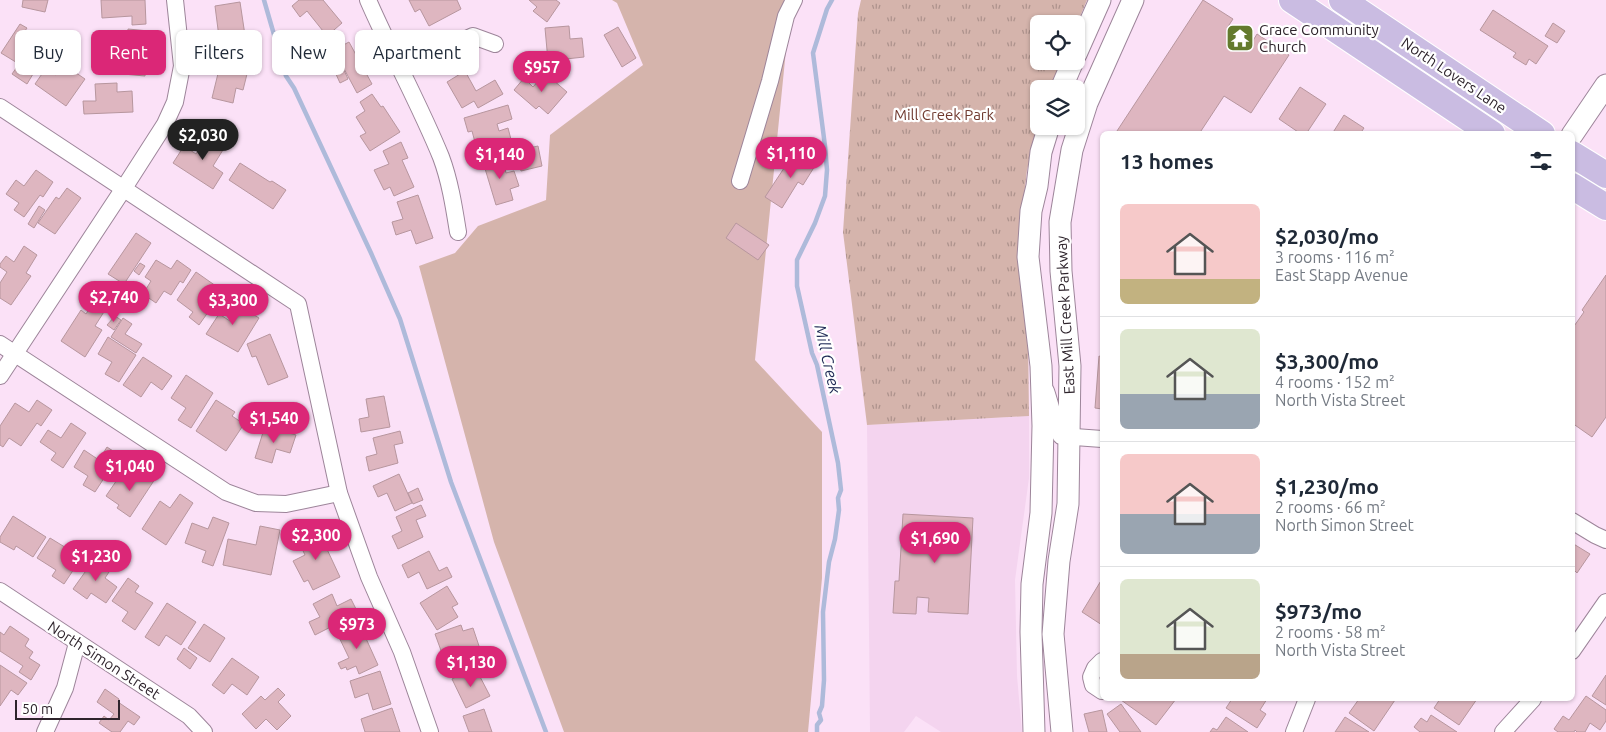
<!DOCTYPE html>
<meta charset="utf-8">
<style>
body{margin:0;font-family:Ubuntu,sans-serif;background:#f2f2f3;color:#1f2937;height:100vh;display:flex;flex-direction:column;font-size:19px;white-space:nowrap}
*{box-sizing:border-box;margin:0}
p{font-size:16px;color:#747a83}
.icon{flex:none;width:28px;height:28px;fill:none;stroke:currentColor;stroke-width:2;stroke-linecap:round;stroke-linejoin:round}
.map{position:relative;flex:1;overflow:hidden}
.panel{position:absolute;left:1100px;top:131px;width:475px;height:570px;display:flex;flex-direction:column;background:#fff;border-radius:8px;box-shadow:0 1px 4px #0004}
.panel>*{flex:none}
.banner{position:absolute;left:15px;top:30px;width:475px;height:45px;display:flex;gap:10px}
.fabs{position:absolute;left:1030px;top:15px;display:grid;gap:10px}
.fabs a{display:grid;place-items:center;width:55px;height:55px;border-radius:8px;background:#fff;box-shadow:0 1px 4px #0004;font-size:25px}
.scale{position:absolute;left:15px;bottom:12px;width:105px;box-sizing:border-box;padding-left:5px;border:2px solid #2e242c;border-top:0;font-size:14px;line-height:18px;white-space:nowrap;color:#2e242c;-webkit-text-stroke:4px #fff;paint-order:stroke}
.price{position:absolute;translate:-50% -42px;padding:0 11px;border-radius:18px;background:#db2777;color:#fff;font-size:16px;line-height:32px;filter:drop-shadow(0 1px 2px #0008)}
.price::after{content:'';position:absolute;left:50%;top:30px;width:15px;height:11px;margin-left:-8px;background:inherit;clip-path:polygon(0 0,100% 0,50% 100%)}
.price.on{background:#222;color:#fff}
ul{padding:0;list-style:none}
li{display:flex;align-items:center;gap:15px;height:125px;padding:0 20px}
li+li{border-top:1px solid #e0e1e3}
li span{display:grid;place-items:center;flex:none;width:140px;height:100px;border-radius:8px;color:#555}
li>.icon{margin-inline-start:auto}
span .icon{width:60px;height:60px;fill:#fffc;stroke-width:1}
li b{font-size:21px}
h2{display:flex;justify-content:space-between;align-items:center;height:60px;padding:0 20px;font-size:21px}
.chip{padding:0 18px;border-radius:8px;background:#fff;box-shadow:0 1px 4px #0004;font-size:18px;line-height:45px}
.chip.on{background:#db2777;color:#fff}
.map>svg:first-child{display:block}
.built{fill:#f4d4ef}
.grass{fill:#d5b4ac}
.park{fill:url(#park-tufts)}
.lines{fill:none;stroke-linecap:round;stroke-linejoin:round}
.stream{stroke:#aebada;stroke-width:4.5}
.building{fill:#deb6c0;stroke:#b7969e}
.minor-casing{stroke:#9d859a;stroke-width:18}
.tertiary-casing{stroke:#9d859a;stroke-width:23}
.primary-casing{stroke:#fff;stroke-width:28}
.minor{stroke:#fff;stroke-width:16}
.tertiary{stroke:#fff;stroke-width:21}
.primary{stroke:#cabce2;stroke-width:26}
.labels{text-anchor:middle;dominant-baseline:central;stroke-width:4.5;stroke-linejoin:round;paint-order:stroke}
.poi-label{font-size:15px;fill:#2e242c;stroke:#fff;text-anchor:start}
.street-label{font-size:15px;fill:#2e242c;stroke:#fff}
.park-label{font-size:15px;fill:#703a2f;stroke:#fff}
.water-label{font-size:16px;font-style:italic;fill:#1f2a55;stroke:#fff}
</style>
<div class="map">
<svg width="1606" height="732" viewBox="0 0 1606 732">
<defs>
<pattern id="park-tufts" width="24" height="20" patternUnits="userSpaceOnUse" patternTransform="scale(1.25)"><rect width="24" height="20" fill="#d5b4ac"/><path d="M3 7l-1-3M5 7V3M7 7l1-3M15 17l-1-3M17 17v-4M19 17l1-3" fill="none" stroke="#ad928c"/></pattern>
</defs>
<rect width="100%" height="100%" fill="#fbe1f7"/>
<polygon class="built" points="1029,416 1029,478 1015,580 1017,676 1022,732 941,732 916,716 904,732 870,732 867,425"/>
<polygon class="grass" points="612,0 791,0 755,360 822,432 822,578 808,732 564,732 494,542 419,266 455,253 478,226 546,200 550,135 643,65 617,3"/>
<polygon class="park" points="861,0 1087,0 1076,26 1076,24 1039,24 1039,61 1061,61 1051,89 1039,89 1039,122 1027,170 1021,223 1028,332 1029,416 867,425 843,232 858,13"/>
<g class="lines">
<g class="stream">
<polyline points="264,0 286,76 294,88 371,253 400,319 451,482 546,732"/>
<polyline points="817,732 817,725 821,720 819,713 822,706 824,680 823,612 829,562 835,539 839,510 838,498 841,490 838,463 817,365 812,353 797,286 797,260 815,223 825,196 827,170 825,146 813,53 827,9 832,0"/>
</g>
</g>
<g class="building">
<polygon points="23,0 48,0 45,12 22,7"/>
<polygon points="101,0 145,0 146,24 132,25 132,16 102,18"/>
<polygon points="299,0 323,0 342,23 327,36 307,11 300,17 292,6"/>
<polygon points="409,0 457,0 461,9 429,26 420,9 415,12"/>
<polygon points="529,0 556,0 560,3 547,22 533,11 537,7"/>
<polygon points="1203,0 1233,19 1227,28 1251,44 1257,34 1289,55 1251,113 1224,96 1199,134 1115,134"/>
<polygon points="240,2 246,42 220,45 215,6"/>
<polygon points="1493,10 1548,46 1536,64 1529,59 1526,65 1513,57 1516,53 1480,30"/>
<polygon points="1553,23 1565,31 1557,43 1545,36"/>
<polygon points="20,24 27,28 20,38 36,48 29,58 39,64 27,84 12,74 19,64 1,53"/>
<polygon points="569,26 570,39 582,38 584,57 548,61 545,28"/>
<polygon points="618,27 636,58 622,67 604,35"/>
<polygon points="128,29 149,31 145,76 123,74 123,65 115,65 117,43 127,43"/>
<polygon points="349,42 372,84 357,93 334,50"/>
<polygon points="223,53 240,58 238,67 248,70 243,90 236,88 233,103 212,98"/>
<polygon points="63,64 85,79 66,106 35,84 46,68 56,75"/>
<polygon points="343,68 348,79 340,83 335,72"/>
<polygon points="465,71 476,91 495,80 503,94 478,108 474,101 462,108 447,82"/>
<polygon points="545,73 567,92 548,114 539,106 536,109 514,90 524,78 533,87"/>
<polygon points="117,83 117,92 132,91 133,112 84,114 83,101 96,101 95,84"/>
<polygon points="1300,87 1326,104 1306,134 1301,134 1279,119"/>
<polygon points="372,94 381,107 383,106 400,132 370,151 360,136 366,133 356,117 365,111 360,102"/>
<polygon points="508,105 512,119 497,124 499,131 508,128 513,147 484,156 480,145 476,146 472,131 468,132 464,118"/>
<polygon points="1344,115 1364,128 1360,134 1332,134"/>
<polygon points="209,134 226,145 213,166 223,173 213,189 173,163 184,146 196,154"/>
<polygon points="401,142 408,158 402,160 414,187 394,196 390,187 384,190 374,170 389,164 383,151"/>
<polygon points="538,146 542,166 521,171 516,151"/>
<polygon points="802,151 818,161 803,185 798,182 782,208 765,197 788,162 793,166"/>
<polygon points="502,156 506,173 514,171 519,186 510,189 513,200 496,205 483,162"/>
<polygon points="240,163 270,182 272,181 286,190 273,209 229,180"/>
<polygon points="36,170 53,182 43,197 40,195 24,217 14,210 19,203 6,194 16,180 24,186"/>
<polygon points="67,188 81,198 55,234 38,223 56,197 59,199"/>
<polygon points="418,195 433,238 416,244 411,230 396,235 392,222 403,219 397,202"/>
<polygon points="39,206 45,210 34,228 28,224"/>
<polygon points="736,223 769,245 758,260 726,238"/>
<polygon points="136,233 151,243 124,284 108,274"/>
<polygon points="24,246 37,255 26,273 31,276 11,305 0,298 0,283 7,272 0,267 0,264 6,256 14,262"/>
<polygon points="156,260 171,269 177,260 191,270 183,283 180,281 171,295 164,291 156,303 143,294 151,281 145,277"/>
<polygon points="140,263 145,266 139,275 134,271"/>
<polygon points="196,272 223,291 199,325 189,317 193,312 177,300"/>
<polygon points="1606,275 1606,417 1592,437 1572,423 1572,329 1584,312 1582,310"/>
<polygon points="231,296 241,303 239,306 259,318 238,352 206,334 219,314 230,321 234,316 223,309"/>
<polygon points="95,300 107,307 95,326 102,330 85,357 61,341 81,310 86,314"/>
<polygon points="115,316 121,320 114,330 107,325"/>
<polygon points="123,318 132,324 125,334 142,344 136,353 111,337"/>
<polygon points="270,334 288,377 268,385 256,356 252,357 247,344"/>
<polygon points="108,337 136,355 119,382 105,374 112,362 98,354"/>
<polygon points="1099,356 1102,357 1102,409 1095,408"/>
<polygon points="143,357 172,376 162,390 151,382 141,397 123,385"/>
<polygon points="186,375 213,393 191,428 178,420 186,408 171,398"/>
<polygon points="384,396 390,427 361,432 359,419 369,417 366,399"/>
<polygon points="37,400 52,410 41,426 37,423 21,446 9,438 3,447 0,445 0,426 15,403 29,412"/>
<polygon points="216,400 235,412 232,416 244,424 226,451 196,431"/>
<polygon points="71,423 86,433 63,468 51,460 56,453 40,442 48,430 61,438"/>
<polygon points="265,426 296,435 290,453 276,449 272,463 255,458"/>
<polygon points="400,431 403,443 394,445 398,463 369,471 366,457 377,454 373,438"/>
<polygon points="107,447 119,455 95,492 83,485 88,476 74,467 84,450 99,460"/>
<polygon points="142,471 155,479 130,517 117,508 119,505 106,496 121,474 134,483"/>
<polygon points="399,474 412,503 395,511 387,493 378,497 373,486"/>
<polygon points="418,488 423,500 413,504 408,493"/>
<polygon points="180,494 193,503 166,545 142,529 160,501 170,508"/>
<polygon points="421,505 426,516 416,520 423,537 398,549 392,536 402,531 396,517"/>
<polygon points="903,514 973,518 968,614 928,612 929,598 917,597 916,614 893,613 895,581 899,581"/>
<polygon points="13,516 46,537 33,557 16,546 14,550 0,542 0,537"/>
<polygon points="213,517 229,523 213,566 202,562 206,551 185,543 192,523 208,529"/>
<polygon points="260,526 280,530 271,575 223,565 228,539 256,545"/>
<polygon points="317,528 340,577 313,590 308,580 304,582 293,561 305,555 297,538"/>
<polygon points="50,538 68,549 71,545 84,554 64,584 52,576 56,570 37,558"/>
<polygon points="1572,543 1590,554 1577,573 1575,571 1572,575"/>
<polygon points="429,551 439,571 447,567 452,577 427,589 419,572 408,578 402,565"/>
<polygon points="95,558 111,569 105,578 117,587 106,603 91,593 87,599 73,589"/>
<polygon points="128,578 139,586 135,592 153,603 135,630 122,621 128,612 112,601"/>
<polygon points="1102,579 1102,625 1082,612"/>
<polygon points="447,586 458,604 452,607 458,617 437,630 420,603"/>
<polygon points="332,594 337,606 351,599 358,613 315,635 309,622 320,617 313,604"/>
<polygon points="167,603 196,622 181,645 166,635 159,646 145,637"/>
<polygon points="359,623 378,665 359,674 356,666 347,670 346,667 341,669 338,663 349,658 337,633"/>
<polygon points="204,624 225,638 210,662 188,648"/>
<polygon points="461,625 463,631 473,628 482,655 461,662 457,651 443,656 435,634"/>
<polygon points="10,626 29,639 25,646 33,652 29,658 40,665 31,680 19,672 23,666 0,651 0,632 4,635"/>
<polygon points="184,648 197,658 190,669 177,659"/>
<polygon points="232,658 259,677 247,695 232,684 224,694 212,685"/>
<polygon points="0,665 27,683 18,695 11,690 0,706"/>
<polygon points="475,667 490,696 466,708 452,679"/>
<polygon points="380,671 391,704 373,710 368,693 355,698 350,681"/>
<polygon points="1606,675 1606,705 1592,696"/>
<polygon points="278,688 285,695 278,702 291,716 277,730 266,719 256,729 242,714 261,696 265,700"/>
<polygon points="105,689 119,699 118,702 140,717 134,725 128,721 120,732 112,732 99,723 104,716 109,720 114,714 97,702"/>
<polygon points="1586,696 1606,710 1606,721 1600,730 1590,723 1585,732 1577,732 1575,730 1574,732 1558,732 1554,729 1563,716 1569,720"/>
<polygon points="1122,699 1176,699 1156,725 1121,700"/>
<polygon points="1232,699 1267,699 1260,710 1266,714 1257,728 1226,708"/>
<polygon points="1359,699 1393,699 1395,700 1374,731 1349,713"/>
<polygon points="1440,699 1477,699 1459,725 1434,708"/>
<polygon points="1121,704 1141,732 1120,732 1107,714"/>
<polygon points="392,708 400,732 365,732 361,719"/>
<polygon points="484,709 492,732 469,732 463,716"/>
<polygon points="1102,710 1107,732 1089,732 1084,714"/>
<polygon points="1431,715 1457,732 1420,732 1414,727 1421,718 1427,722"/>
<polygon points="1226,717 1248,732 1210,732 1213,728 1217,730"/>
<polygon points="1345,717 1369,732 1335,732"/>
</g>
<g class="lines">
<defs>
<g id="minor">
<path d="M368 0C391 53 419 103 441 157 450 181 454 207 458 232"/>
<polyline points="401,70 473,36 495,44"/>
<polyline points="0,107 298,304 339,493 369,577 402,652 430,732"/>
<polyline points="740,181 770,81 786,16 794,0"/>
<polyline points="0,344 226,492 256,503 286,504 339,493"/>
<polyline points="0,376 124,188 165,124 175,102 182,66 175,0"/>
<path d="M1046 391C1050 402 1056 429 1061 436L1102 439"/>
<polyline points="1572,521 1595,535 1606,540"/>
<polyline points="0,591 189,716 204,732"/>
<polyline points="1572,651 1606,602"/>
<polyline points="1102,661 1095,668 1091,677 1093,685 1102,691"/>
<polyline points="45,732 65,688 77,643"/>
<polyline points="1294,732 1307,699"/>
<polyline points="1503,732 1533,699"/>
</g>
<g id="tertiary">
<polyline points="1076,54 1100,0"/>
<polyline points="1061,89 1073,61"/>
<polyline points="1572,135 1606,85"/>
<polyline points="1034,732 1031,632 1032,584 1041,513 1043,426 1041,366 1028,257 1031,211 1037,186 1041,152 1049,126"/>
<polyline points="1062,732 1053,634 1059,561 1068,504 1070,366 1061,271 1060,222 1072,150 1087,103 1133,0"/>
</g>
<g id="primary">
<polyline points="1292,0 1492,134"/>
<polyline points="1342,0 1542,134"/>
<polyline points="1572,154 1606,175"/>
<polyline points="1572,186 1606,207"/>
</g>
</defs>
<use href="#minor" class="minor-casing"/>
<use href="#tertiary" class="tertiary-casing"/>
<use href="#primary" class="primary-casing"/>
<use href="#minor" class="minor"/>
<use href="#tertiary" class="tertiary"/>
<use href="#primary" class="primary"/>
</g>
<defs>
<symbol id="temple-square" viewBox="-11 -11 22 22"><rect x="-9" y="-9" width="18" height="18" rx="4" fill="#637a2d" stroke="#fff"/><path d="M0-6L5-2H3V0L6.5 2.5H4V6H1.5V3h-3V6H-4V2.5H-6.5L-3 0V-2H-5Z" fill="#fff"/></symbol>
</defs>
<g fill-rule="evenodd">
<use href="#temple-square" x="1224" y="22" width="32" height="32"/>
</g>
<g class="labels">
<g class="poi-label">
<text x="1259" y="29">Grace Community<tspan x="1259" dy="17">Church</tspan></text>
</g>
<g class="street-label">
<text transform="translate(1454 75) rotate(34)">North Lovers Lane</text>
<text transform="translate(1065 315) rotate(-93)">East Mill Creek Parkway</text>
<text transform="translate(104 660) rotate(33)">North Simon Street</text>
</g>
<g class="park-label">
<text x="944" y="114">Mill Creek Park</text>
</g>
<g class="water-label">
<text transform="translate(828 359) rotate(77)">Mill Creek</text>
</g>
</g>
</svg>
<div class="fabs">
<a><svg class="icon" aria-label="locate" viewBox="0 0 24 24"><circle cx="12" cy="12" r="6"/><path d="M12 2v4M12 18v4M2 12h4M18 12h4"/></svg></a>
<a><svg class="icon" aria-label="layers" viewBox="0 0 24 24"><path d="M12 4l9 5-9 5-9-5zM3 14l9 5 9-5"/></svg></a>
</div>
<div class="scale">50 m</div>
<b class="price" style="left:542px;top:93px">$957</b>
<b class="price on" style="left:203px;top:161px">$2,030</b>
<b class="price" style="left:791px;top:179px">$1,110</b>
<b class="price" style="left:500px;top:180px">$1,140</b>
<b class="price" style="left:114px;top:323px">$2,740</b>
<b class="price" style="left:233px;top:326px">$3,300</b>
<b class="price" style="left:274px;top:444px">$1,540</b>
<b class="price" style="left:130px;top:492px">$1,040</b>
<b class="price" style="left:316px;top:561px">$2,300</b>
<b class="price" style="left:935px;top:564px">$1,690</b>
<b class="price" style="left:96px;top:582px">$1,230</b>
<b class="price" style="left:357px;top:650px">$973</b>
<b class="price" style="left:471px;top:688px">$1,130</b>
<div class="banner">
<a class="chip">Buy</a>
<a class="chip on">Rent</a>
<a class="chip">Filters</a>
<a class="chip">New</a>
<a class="chip">Apartment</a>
</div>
<section class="panel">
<h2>13 homes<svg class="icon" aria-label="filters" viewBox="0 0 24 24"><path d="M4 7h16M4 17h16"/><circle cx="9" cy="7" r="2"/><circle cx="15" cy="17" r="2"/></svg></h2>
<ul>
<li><span style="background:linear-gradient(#f6c9c9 75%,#c2b280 0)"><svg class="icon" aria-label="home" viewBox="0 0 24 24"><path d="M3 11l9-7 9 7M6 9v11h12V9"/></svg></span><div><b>$2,030/mo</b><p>3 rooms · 116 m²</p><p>East Stapp Avenue</p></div></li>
<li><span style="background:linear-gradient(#dfe7d0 65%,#9aa5b1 0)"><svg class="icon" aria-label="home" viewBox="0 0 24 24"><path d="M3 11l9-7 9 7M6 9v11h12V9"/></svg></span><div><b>$3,300/mo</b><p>4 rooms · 152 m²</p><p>North Vista Street</p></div></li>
<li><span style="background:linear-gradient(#f6c9c9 60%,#9aa5b1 0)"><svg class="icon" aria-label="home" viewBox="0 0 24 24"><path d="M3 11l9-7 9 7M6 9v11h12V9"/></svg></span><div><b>$1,230/mo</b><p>2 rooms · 66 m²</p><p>North Simon Street</p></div></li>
<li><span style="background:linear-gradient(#dfe7d0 75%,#b9a48a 0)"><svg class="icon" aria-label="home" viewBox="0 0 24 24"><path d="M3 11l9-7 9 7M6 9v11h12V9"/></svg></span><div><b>$973/mo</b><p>2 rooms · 58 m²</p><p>North Vista Street</p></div></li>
</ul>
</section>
</div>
